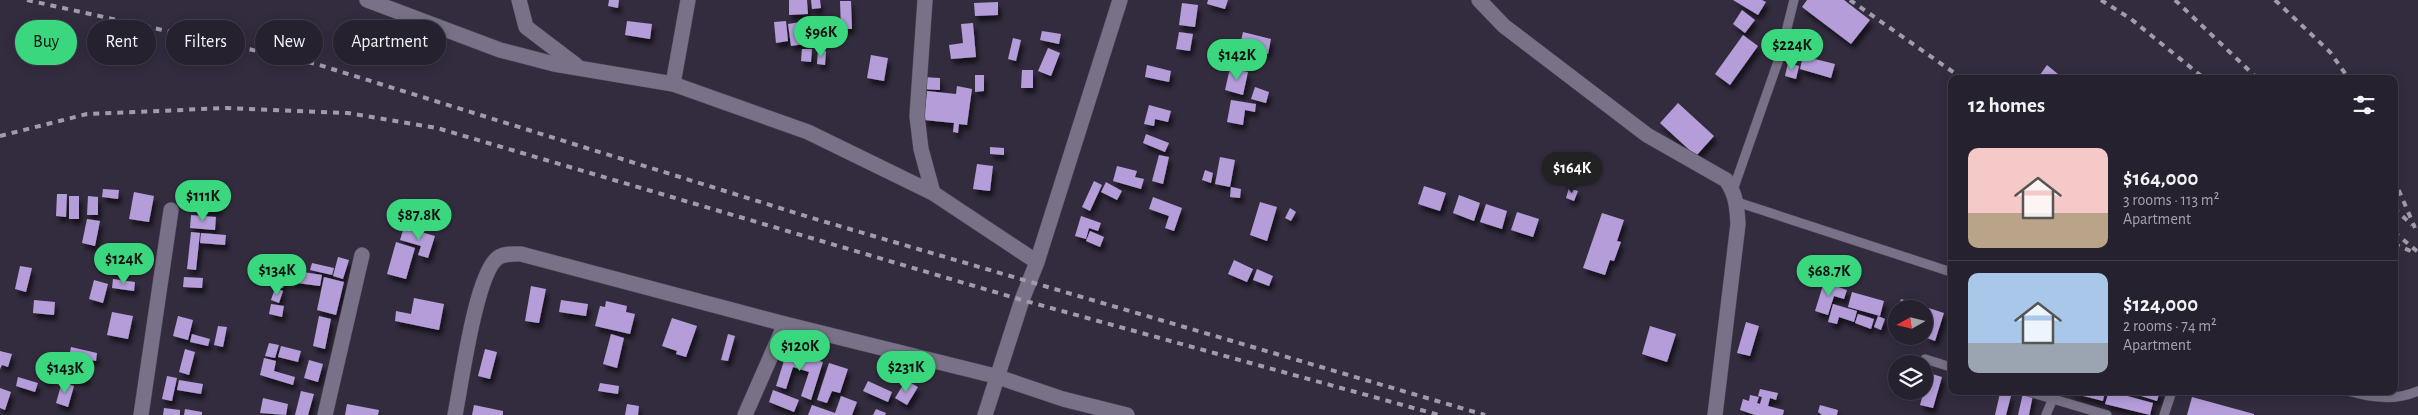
<!DOCTYPE html>
<meta charset="utf-8">
<style>
body{margin:0;font-family:"Alegreya Sans",sans-serif;background:#2e2937;color:#f1f3f6;height:100vh;display:flex;flex-direction:column;font-size:19px;white-space:nowrap}
*{box-sizing:border-box;margin:0}
p{font-size:16px;color:#a4a3aa}
.icon{flex:none;width:28px;height:28px;fill:none;stroke:currentColor;stroke-width:2;stroke-linecap:round;stroke-linejoin:round}
.map{position:relative;flex:1;overflow:hidden}
.details{position:absolute;left:1948px;top:75px;width:450px;height:320px;display:flex;flex-direction:column;background:#26212f;border-radius:10px;box-shadow:0 2px 12px #0003,0 0 0 1px #423e4b}
.details>*{flex:none}
.top-card{position:absolute;left:15px;top:20px;width:475px;height:45px;display:flex;gap:10px}
.needle{width:32px;rotate:262deg}
.tools{position:absolute;left:1888px;top:300px;display:grid;gap:10px}
.tools a{display:grid;place-items:center;width:45px;height:45px;border-radius:50%;background:#26212f;box-shadow:0 2px 12px #0003,0 0 0 1px #423e4b;font-size:25px}
.price{position:absolute;translate:-50% -42px;padding:0 11px;border-radius:18px;background:#3ad77f;color:#111;font-size:16px;line-height:32px;filter:drop-shadow(0 1px 2px #0008)}
.price::after{content:'';position:absolute;left:50%;top:30px;width:15px;height:11px;margin-left:-8px;background:inherit;clip-path:polygon(0 0,100% 0,50% 100%)}
.price.current{background:#222;color:#fff}
ul{padding:0;list-style:none}
li{display:flex;align-items:center;gap:15px;height:125px;padding:0 20px}
li+li{border-top:1px solid #423e4b}
li span{display:grid;place-items:center;flex:none;width:140px;height:100px;border-radius:10px;color:#555}
li>.icon{margin-inline-start:auto}
span .icon{width:60px;height:60px;fill:#fffc;stroke-width:1}
li b{font-size:21px}
h2{display:flex;justify-content:space-between;align-items:center;height:60px;padding:0 20px;font-size:21px}
.tag{padding:0 18px;border-radius:22px;background:#26212f;box-shadow:0 2px 12px #0003,0 0 0 1px #423e4b;font-size:18px;line-height:45px}
.tag.current{background:#3ad77f;color:#111}
.map>svg:first-child{display:block}
.building{fill:#b59dda;filter:url(#shadow)}
.lines{fill:none;stroke-linecap:round;stroke-linejoin:round}
.service-casing{stroke:#514a5a;stroke-width:10}
.minor-casing{stroke:#514a5a;stroke-width:16}
.service{stroke:#797187;stroke-width:9}
.minor{stroke:#797187;stroke-width:15}
.rail{stroke:#a19caa;stroke-width:4;stroke-dasharray:6 6;stroke-linecap:butt}
</style>
<div class="map">
<svg width="2418" height="415" viewBox="0 0 2418 415">
<defs>
<filter id="shadow"><feDropShadow dx="3" dy="5.5" stdDeviation="2.5" flood-color="#0009"/></filter>
</defs>
<rect width="100%" height="100%" fill="#332c3f"/>
<g class="building">
<polygon points="609,0 619,0 618,8 608,6"/>
<polygon points="789,0 807,0 808,14 789,15"/>
<polygon points="811,0 820,0 821,8 812,9"/>
<polygon points="1208,0 1228,0 1225,9 1207,4"/>
<polygon points="1733,0 1762,0 1766,2 1758,15"/>
<polygon points="1807,0 1844,0 1870,20 1851,44 1802,7"/>
<polygon points="840,1 851,1 852,29 841,29"/>
<polygon points="998,2 998,15 975,16 974,3"/>
<polygon points="1182,3 1198,5 1195,27 1179,25"/>
<polygon points="1742,10 1755,20 1745,33 1733,24"/>
<polygon points="627,21 652,24 650,39 625,35"/>
<polygon points="786,21 788,41 776,43 774,22"/>
<polygon points="801,22 804,44 791,46 788,24"/>
<polygon points="973,23 976,57 951,59 949,45 963,43 961,24"/>
<polygon points="1042,31 1061,34 1059,44 1040,40"/>
<polygon points="1179,32 1193,34 1190,51 1176,49"/>
<polygon points="1243,32 1271,39 1268,54 1256,51 1252,66 1236,62"/>
<polygon points="1743,35 1758,46 1730,85 1715,74"/>
<polygon points="1013,38 1021,40 1016,61 1008,59"/>
<polygon points="1048,48 1060,53 1051,76 1038,71"/>
<polygon points="802,49 812,49 811,62 801,61"/>
<polygon points="818,50 826,51 825,65 817,64"/>
<polygon points="871,55 888,58 884,81 867,78"/>
<polygon points="1803,56 1835,64 1831,78 1800,69"/>
<polygon points="1788,63 1799,66 1796,79 1785,76"/>
<polygon points="1147,65 1171,71 1169,82 1145,77"/>
<polygon points="2047,65 2064,79 2037,79"/>
<polygon points="1230,68 1248,72 1243,95 1225,90"/>
<polygon points="1022,70 1033,70 1033,88 1021,88"/>
<polygon points="975,75 984,75 984,91 975,92"/>
<polygon points="923,77 940,78 940,90 922,89"/>
<polygon points="957,86 972,89 967,125 959,124 958,133 953,132 954,123 924,120 927,91 956,94"/>
<polygon points="1255,87 1269,92 1266,103 1251,99"/>
<polygon points="1231,100 1256,104 1255,112 1245,110 1243,125 1227,122"/>
<polygon points="1678,103 1714,136 1696,156 1660,123"/>
<polygon points="1149,105 1171,111 1168,122 1155,119 1154,126 1144,124"/>
<polygon points="1146,134 1169,143 1165,152 1143,143"/>
<polygon points="990,147 1004,148 1004,155 990,154"/>
<polygon points="1159,155 1169,157 1163,184 1152,181"/>
<polygon points="1220,157 1235,160 1230,187 1215,184"/>
<polygon points="977,164 993,166 990,191 973,189"/>
<polygon points="1117,166 1137,171 1135,177 1144,179 1141,189 1113,181"/>
<polygon points="1205,170 1213,173 1211,183 1202,180"/>
<polygon points="1094,181 1102,185 1090,211 1082,207"/>
<polygon points="1106,182 1122,191 1117,200 1101,192"/>
<polygon points="1424,186 1446,193 1440,211 1418,204"/>
<polygon points="1231,187 1241,189 1240,198 1230,197"/>
<polygon points="1569,188 1578,191 1574,201 1566,198"/>
<polygon points="103,189 119,190 118,199 102,197"/>
<polygon points="194,191 220,193 219,211 192,209"/>
<polygon points="134,192 154,196 149,222 129,219"/>
<polygon points="57,194 67,194 66,217 56,216"/>
<polygon points="1459,195 1480,203 1474,221 1453,213"/>
<rect x="69" y="196" width="10" height="23"/>
<polygon points="88,196 98,197 98,215 87,215"/>
<polygon points="1153,197 1182,208 1174,231 1165,228 1169,216 1149,209"/>
<polygon points="1260,202 1277,207 1267,241 1250,235"/>
<polygon points="1486,204 1507,211 1502,229 1480,222"/>
<polygon points="1290,208 1296,212 1291,221 1285,218"/>
<polygon points="1517,212 1539,219 1533,237 1511,230"/>
<polygon points="1602,213 1624,220 1617,241 1621,242 1614,261 1610,260 1605,275 1583,268"/>
<polygon points="191,215 216,217 215,230 190,228"/>
<polygon points="1081,216 1101,223 1098,231 1089,228 1086,239 1075,236"/>
<polygon points="87,219 100,221 95,246 82,243"/>
<polygon points="404,227 435,236 428,258 418,255 421,246 400,240"/>
<polygon points="1090,231 1104,237 1100,247 1086,241"/>
<polygon points="191,232 200,233 196,270 187,269"/>
<polygon points="201,233 226,235 225,245 200,243"/>
<polygon points="396,242 415,248 406,279 387,274"/>
<polygon points="100,257 126,262 125,272 98,267"/>
<polygon points="338,257 349,260 343,279 333,276"/>
<polygon points="1234,260 1253,269 1247,282 1228,274"/>
<polygon points="312,263 334,268 332,275 310,270"/>
<polygon points="280,264 289,266 283,288 274,285"/>
<polygon points="20,266 32,268 26,292 15,289"/>
<polygon points="1257,269 1273,276 1269,286 1253,280"/>
<polygon points="291,270 322,275 320,286 289,282"/>
<polygon points="184,277 203,278 202,288 183,287"/>
<polygon points="324,277 344,282 336,315 317,310"/>
<polygon points="113,279 135,282 134,291 112,288"/>
<polygon points="94,280 108,284 103,303 89,299"/>
<polygon points="1824,282 1847,290 1844,299 1834,296 1828,315 1815,311"/>
<polygon points="531,286 546,289 539,323 525,321"/>
<polygon points="275,288 283,291 279,303 271,300"/>
<polygon points="1852,292 1884,301 1880,316 1848,307"/>
<polygon points="414,298 444,304 439,330 395,321 396,311 411,314"/>
<polygon points="1901,299 1944,313 1935,341 1927,338 1929,330 1924,329 1924,309 1898,309"/>
<polygon points="34,300 55,302 54,315 33,313"/>
<polygon points="561,300 588,304 586,316 559,312"/>
<polygon points="606,301 627,306 626,312 635,314 630,334 595,326 600,306 605,307"/>
<polygon points="271,304 284,306 282,317 269,314"/>
<polygon points="1833,304 1857,311 1854,322 1839,317 1837,324 1828,322"/>
<polygon points="112,312 133,316 128,339 107,335"/>
<polygon points="1858,314 1874,319 1871,329 1855,323"/>
<polygon points="178,316 193,320 188,340 173,336"/>
<polygon points="319,316 331,319 325,349 313,346"/>
<polygon points="1878,316 1885,319 1881,330 1874,327"/>
<polygon points="672,318 697,326 686,357 676,354 677,351 662,346"/>
<polygon points="1746,322 1759,326 1750,356 1737,353"/>
<polygon points="218,326 227,327 223,347 214,345"/>
<polygon points="1650,326 1676,334 1667,362 1642,354"/>
<polygon points="192,334 210,339 208,346 190,342"/>
<polygon points="611,334 624,338 617,368 603,364"/>
<polygon points="728,334 735,336 728,361 721,360"/>
<polygon points="269,343 279,345 275,358 265,356"/>
<polygon points="281,346 301,351 298,362 278,357"/>
<polygon points="71,347 97,353 96,361 79,358 77,368 88,371 86,381 65,377"/>
<polygon points="185,349 195,352 189,375 179,372"/>
<polygon points="485,349 497,352 490,379 478,376"/>
<polygon points="0,351 12,354 8,367 2,365 0,369"/>
<polygon points="787,351 823,362 811,400 801,396 809,372 793,367 786,389 776,386"/>
<polygon points="50,355 58,358 50,382 42,379"/>
<polygon points="264,358 276,361 274,371 295,377 293,385 260,375"/>
<polygon points="309,360 323,364 318,382 304,378"/>
<polygon points="829,363 848,369 840,393 832,391 827,403 817,400"/>
<polygon points="1929,373 1942,377 1933,408 1920,405"/>
<polygon points="167,376 177,378 172,401 162,399"/>
<polygon points="18,377 38,383 35,392 16,386"/>
<polygon points="179,380 203,384 201,394 177,390"/>
<polygon points="906,380 918,387 907,405 895,398"/>
<polygon points="868,381 892,392 888,402 863,391"/>
<polygon points="62,382 74,386 68,407 56,403"/>
<polygon points="600,383 619,386 618,394 598,391"/>
<polygon points="0,388 11,392 5,410 0,408"/>
<polygon points="1760,389 1778,393 1776,400 1770,398 1768,406 1784,410 1783,415 1755,415 1740,410 1743,399 1749,401 1750,395 1759,397 1757,403 1760,404 1762,397 1758,396"/>
<polygon points="773,390 799,400 794,412 769,402"/>
<polygon points="301,391 314,394 308,415 295,415"/>
<polygon points="2072,391 2105,391 2103,401 2071,393"/>
<polygon points="2109,391 2153,403 2150,415 2105,404"/>
<polygon points="2125,391 2160,391 2157,401"/>
<polygon points="2000,393 2011,396 2006,415 1995,415"/>
<polygon points="2023,393 2033,395 2029,415 2018,415"/>
<polygon points="841,396 857,402 852,415 808,415 812,405 835,413"/>
<polygon points="2192,397 2254,414 2254,415 2187,415"/>
<polygon points="263,398 288,404 286,415 260,413"/>
<polygon points="347,404 379,410 378,415 345,415"/>
<polygon points="627,404 639,406 638,415 625,415"/>
<polygon points="474,405 503,411 503,415 472,415"/>
<polygon points="1820,405 1838,410 1837,415 1822,415 1818,412"/>
<polygon points="164,408 180,410 180,415 163,415"/>
<polygon points="185,409 202,412 202,415 184,415"/>
<polygon points="876,409 886,413 885,415 873,415"/>
</g>
<g class="lines">
<defs>
<g id="service">
<polyline points="1733,190 1780,56 1794,0"/>
<polyline points="1737,202 1951,272"/>
<polyline points="1925,359 1951,367"/>
<polyline points="2026,391 2107,415"/>
<path d="M2348 391C2372 398 2395 401 2418 391"/>
<polyline points="2046,415 2056,391"/>
<polyline points="2164,415 2172,391"/>
</g>
<g id="minor">
<polyline points="367,0 500,50 554,64 673,84 808,132 933,193 1037,262"/>
<polyline points="519,0 526,27 576,65"/>
<polyline points="925,0 917,116 921,149 933,193"/>
<path d="M1479 0 1504 26 1647 135 1726 180C1736 194 1737 207 1738 224L1715 415"/>
<polyline points="673,84 688,0"/>
<polyline points="141,415 171,210"/>
<polyline points="325,415 362,255"/>
<path d="M455 415C461 386 476 270 499 257 506 253 514 254 521 254L785 324 995 376 1063 399 1127 415"/>
<polyline points="745,415 785,324"/>
<polyline points="985,415 1022,300 1037,262 1120,0"/>
</g>
</defs>
<use href="#service" class="service-casing"/>
<use href="#minor" class="minor-casing"/>
<use href="#service" class="service"/>
<use href="#minor" class="minor"/>
<g class="rail">
<polyline points="27,0 316,64 812,218 1485,415"/>
<polyline points="1850,0 1963,79"/>
<polyline points="2101,0 2131,19 2205,79"/>
<polyline points="2175,0 2258,79"/>
<polyline points="2275,0 2330,52 2349,79"/>
<polyline points="0,136 87,114 227,108 348,113 437,128 1022,300 1439,415"/>
<polyline points="2394,179 2415,228"/>
<polyline points="2394,208 2412,225"/>
<polyline points="2394,232 2418,252"/>
<polyline points="2394,244 2413,252"/>
</g>
</g>
</svg>
<div class="tools">
<a><svg class="needle" viewBox="-14 -14 28 28"><path d="M0-13l5 13h-10z" fill="#e53935"/><path d="M0 13l5-13h-10z" fill="#a4a3aa"/></svg></a>
<a><svg class="icon" aria-label="layers" viewBox="0 0 24 24"><path d="M12 4l9 5-9 5-9-5zM3 14l9 5 9-5"/></svg></a>
</div>
<b class="price" style="left:821px;top:58px">$96K</b>
<b class="price" style="left:1792px;top:71px">$224K</b>
<b class="price" style="left:1237px;top:81px">$142K</b>
<b class="price current" style="left:1572px;top:194px">$164K</b>
<b class="price" style="left:203px;top:222px">$111K</b>
<b class="price" style="left:419px;top:241px">$87.8K</b>
<b class="price" style="left:124px;top:285px">$124K</b>
<b class="price" style="left:277px;top:296px">$134K</b>
<b class="price" style="left:1829px;top:297px">$68.7K</b>
<b class="price" style="left:800px;top:372px">$120K</b>
<b class="price" style="left:906px;top:393px">$231K</b>
<b class="price" style="left:65px;top:394px">$143K</b>
<div class="top-card">
<a class="tag current">Buy</a>
<a class="tag">Rent</a>
<a class="tag">Filters</a>
<a class="tag">New</a>
<a class="tag">Apartment</a>
</div>
<section class="details">
<h2>12 homes<svg class="icon" aria-label="filters" viewBox="0 0 24 24"><path d="M4 7h16M4 17h16"/><circle cx="9" cy="7" r="2"/><circle cx="15" cy="17" r="2"/></svg></h2>
<ul>
<li><span style="background:linear-gradient(#f6c9c9 65%,#b9a48a 0)"><svg class="icon" aria-label="home" viewBox="0 0 24 24"><path d="M3 11l9-7 9 7M6 9v11h12V9"/></svg></span><div><b>$164,000</b><p>3 rooms · 113 m²</p><p>Apartment</p></div></li>
<li><span style="background:linear-gradient(#a9c7e8 70%,#9aa5b1 0)"><svg class="icon" aria-label="home" viewBox="0 0 24 24"><path d="M3 11l9-7 9 7M6 9v11h12V9"/></svg></span><div><b>$124,000</b><p>2 rooms · 74 m²</p><p>Apartment</p></div></li>
</ul>
</section>
</div>
